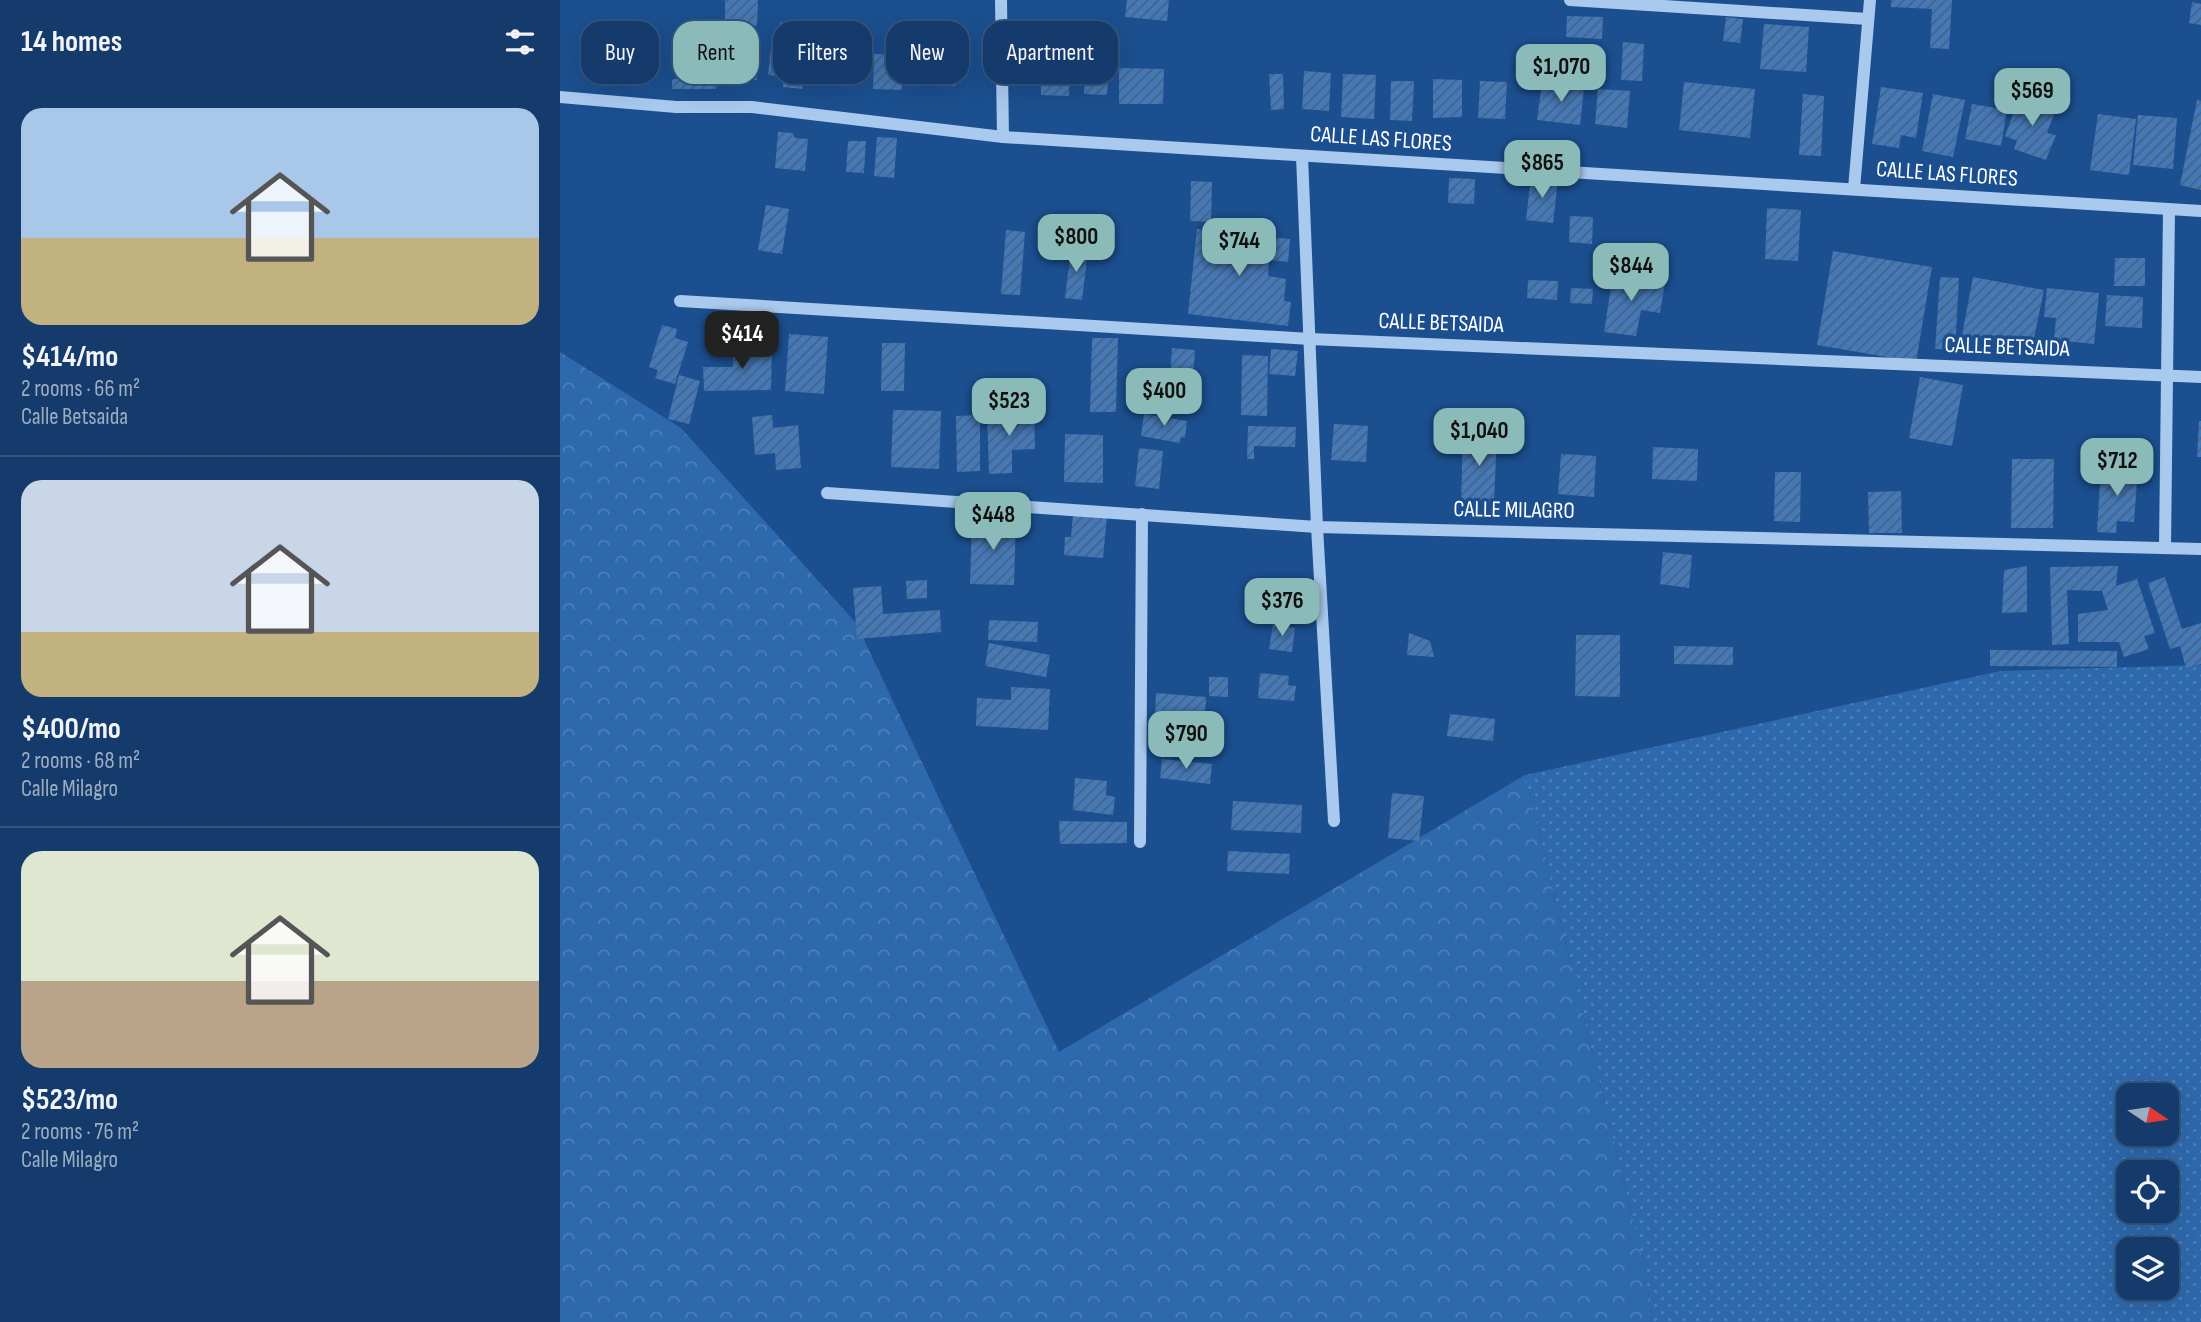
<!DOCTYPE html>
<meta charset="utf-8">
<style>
body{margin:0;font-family:"Sofia Sans Condensed",sans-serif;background:#1d4271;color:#f1f3f6;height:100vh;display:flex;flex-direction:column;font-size:26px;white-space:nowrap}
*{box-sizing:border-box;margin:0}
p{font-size:23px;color:#9dadc1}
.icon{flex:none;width:38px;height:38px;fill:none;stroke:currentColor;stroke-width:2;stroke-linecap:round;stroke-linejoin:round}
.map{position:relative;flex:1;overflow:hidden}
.details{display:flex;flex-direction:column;background:#143b6b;width:560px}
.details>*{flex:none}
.banner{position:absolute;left:21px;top:21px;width:665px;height:63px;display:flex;gap:14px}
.needle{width:46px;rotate:103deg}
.tools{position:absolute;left:1556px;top:1083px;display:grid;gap:14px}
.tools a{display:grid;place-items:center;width:63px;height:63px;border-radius:14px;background:#143b6b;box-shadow:0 7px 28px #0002,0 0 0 2px #33557e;font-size:35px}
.price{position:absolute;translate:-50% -60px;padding:0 16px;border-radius:14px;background:#8bbbb9;color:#111;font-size:23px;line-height:46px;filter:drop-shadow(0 2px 4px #0008)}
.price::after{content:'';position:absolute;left:50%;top:42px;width:21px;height:16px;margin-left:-10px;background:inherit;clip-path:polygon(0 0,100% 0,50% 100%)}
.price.on{background:#222;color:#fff}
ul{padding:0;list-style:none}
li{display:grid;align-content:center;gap:14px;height:371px;padding:0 21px}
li+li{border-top:2px solid #33557e}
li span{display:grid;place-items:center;height:217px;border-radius:21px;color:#555}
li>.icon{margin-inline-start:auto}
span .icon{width:126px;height:126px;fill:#fffc;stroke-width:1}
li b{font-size:30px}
h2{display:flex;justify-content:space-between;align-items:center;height:84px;padding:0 21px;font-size:30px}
.chip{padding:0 24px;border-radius:21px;background:#143b6b;box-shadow:0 7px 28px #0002,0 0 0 2px #33557e;font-size:24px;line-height:63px}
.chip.on{background:#8bbbb9;color:#111}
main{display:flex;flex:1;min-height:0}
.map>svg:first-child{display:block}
.grass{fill:url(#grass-dots);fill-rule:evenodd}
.forest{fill:url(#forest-crowns)}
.building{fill:url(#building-hatch)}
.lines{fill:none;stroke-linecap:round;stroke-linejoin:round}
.minor{stroke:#a9c9ee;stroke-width:12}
.labels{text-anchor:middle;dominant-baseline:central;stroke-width:7;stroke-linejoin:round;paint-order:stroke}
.street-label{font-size:23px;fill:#fff;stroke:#1b4f8f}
</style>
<main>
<section class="details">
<h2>14 homes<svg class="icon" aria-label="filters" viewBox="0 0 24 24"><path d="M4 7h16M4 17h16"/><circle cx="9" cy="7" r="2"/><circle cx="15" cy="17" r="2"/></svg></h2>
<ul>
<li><span style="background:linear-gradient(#a9c7e8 60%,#c2b280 0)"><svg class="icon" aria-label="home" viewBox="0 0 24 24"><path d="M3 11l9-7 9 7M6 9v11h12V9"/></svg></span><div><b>$414/mo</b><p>2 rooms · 66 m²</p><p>Calle Betsaida</p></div></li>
<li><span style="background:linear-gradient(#c9d6e8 70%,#c2b280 0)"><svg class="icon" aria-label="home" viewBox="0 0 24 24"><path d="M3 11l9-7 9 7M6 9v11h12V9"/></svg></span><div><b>$400/mo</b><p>2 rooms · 68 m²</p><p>Calle Milagro</p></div></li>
<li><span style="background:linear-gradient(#dfe7d0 60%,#b9a48a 0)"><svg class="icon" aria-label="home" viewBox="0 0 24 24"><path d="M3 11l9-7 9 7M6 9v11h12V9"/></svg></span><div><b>$523/mo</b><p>2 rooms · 76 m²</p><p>Calle Milagro</p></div></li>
</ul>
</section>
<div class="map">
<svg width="1641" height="1322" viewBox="0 0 1641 1322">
<defs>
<pattern id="grass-dots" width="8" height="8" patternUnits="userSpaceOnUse" patternTransform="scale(1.75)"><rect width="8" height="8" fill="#2e69ad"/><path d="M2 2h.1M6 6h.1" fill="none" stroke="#4d80b9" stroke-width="1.8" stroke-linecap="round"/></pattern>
<pattern id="forest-crowns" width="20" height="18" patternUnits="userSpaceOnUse" patternTransform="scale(1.75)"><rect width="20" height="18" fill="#2e69ad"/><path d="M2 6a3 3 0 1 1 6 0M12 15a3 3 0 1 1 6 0" fill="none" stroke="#4d80b9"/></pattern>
<pattern id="building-hatch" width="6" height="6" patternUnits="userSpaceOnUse" patternTransform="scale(1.75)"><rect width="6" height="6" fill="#4478b7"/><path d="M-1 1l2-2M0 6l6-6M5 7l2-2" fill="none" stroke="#486282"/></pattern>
</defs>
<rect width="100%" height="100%" fill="#1b4f8f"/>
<path class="grass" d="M1641 665V1322H1092L1085 1270 965 775 1440 671ZM1568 1096H1606V1134H1568ZM1568 1172H1606V1211H1568ZM1568 1250H1606V1288H1568Z"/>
<polygon class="forest" points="0,352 121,428 296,623 499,1052 965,775 1085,1270 1092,1322 0,1322"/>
<g class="building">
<polygon points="165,0 198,0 197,26 165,26"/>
<polygon points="567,0 609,0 607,21 565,17"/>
<polygon points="1331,0 1392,0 1389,49 1370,48 1372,9 1331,7"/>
<polygon points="1632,2 1641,4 1641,25 1629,23"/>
<polygon points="1007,16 1043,17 1042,39 1006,37"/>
<polygon points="1166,17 1183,19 1180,43 1163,41"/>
<polygon points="220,22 249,25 242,89 223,87 224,76 208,75 212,39 218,37"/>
<polygon points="1204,24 1249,27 1246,72 1200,69"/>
<polygon points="117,34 157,35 156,89 112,89 112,80 122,77 122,51 117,51"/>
<polygon points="167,37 197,38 197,80 167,80"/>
<polygon points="259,41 289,43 287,78 256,75"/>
<polygon points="1063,42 1084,44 1082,81 1061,80"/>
<polygon points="354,46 369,46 368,79 352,78"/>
<polygon points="379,50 396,51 395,86 377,85"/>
<polygon points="314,54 343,54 342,90 313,89"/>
<polygon points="481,62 510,63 509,96 481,95"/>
<polygon points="526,62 549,64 547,95 524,94"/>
<polygon points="559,68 604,69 603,104 559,104"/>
<polygon points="744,71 771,73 769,111 742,109"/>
<polygon points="709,74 723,74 724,109 711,110"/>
<polygon points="783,74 816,75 814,119 781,117"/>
<polygon points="873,79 902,80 902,117 873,118"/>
<polygon points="831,81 854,81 852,121 830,120"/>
<polygon points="920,81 947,82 945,119 918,118"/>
<polygon points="1124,82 1195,89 1190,138 1119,130"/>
<polygon points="982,83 1024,88 1020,125 977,120"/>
<polygon points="1321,87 1363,93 1356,138 1341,135 1339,148 1312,144"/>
<polygon points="1038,89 1070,91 1067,128 1035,124"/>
<polygon points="1243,94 1264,96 1261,156 1239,155"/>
<polygon points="1373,94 1405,100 1393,157 1362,151"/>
<polygon points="1460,95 1496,109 1487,133 1496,135 1486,160 1454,149 1457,141 1445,136"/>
<polygon points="1637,100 1641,101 1641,190 1620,185"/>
<polygon points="1412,104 1447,110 1441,146 1405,139"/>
<polygon points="1538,114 1576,119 1569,175 1530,170"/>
<polygon points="1578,115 1617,118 1613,169 1573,165"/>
<polygon points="218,132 233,133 235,138 248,139 245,171 215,168"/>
<polygon points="317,137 337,138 334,178 314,176"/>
<polygon points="288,141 306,141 304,173 286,172"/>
<polygon points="971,176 998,180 993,223 966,220"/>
<polygon points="889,178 915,179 914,204 888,203"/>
<polygon points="631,181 652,182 651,222 630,221"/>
<polygon points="206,205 229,209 222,254 198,250"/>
<polygon points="1207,208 1241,210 1238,261 1205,259"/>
<polygon points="1010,216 1033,217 1032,244 1009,242"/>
<polygon points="637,229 730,239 728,262 709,260 708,276 726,279 724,301 731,302 728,326 628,314"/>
<polygon points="446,230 465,232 460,295 441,294"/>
<polygon points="511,249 528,251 522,300 505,298"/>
<polygon points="1273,251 1372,267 1356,362 1257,345"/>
<polygon points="1555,258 1585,258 1585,286 1554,286"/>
<polygon points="1053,274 1105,283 1100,313 1081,310 1076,336 1044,332"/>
<polygon points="1380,277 1399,278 1395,350 1375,349"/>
<polygon points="1413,277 1484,290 1472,348 1402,335"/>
<polygon points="968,280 998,281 997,300 967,298"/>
<polygon points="1011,288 1033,289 1032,304 1010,303"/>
<polygon points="1487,288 1539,293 1534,344 1494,340 1496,318 1484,317"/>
<polygon points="1547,295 1583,297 1582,328 1545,326"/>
<polygon points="102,325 117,329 115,338 128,342 115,384 95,378 98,370 89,367"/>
<polygon points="229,334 268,337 264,394 225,391"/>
<polygon points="532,338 558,338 556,412 530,412"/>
<polygon points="322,343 345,343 344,391 321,391"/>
<polygon points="174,345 212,347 211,390 144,391 143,367 173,367"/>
<polygon points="612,348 635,350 631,403 608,402"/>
<polygon points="711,349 738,351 735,376 709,374"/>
<polygon points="682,355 708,356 707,416 681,415"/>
<polygon points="119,375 140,381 129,424 108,419"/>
<polygon points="1360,377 1403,385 1392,446 1349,438"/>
<polygon points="333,410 381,411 379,469 331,467"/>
<polygon points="474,411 475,449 452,450 452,473 429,474 427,412"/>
<polygon points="584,414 627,421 625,438 621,437 620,443 581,436"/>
<polygon points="212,415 213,428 238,425 241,468 216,470 215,453 195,455 192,417"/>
<polygon points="420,415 420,471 397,472 396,416"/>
<polygon points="1639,421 1641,421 1641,457 1637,457"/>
<polygon points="774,424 808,426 806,462 771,460"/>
<polygon points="688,426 736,427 735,447 694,446 694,459 687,459"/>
<polygon points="903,430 937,431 934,505 901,505"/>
<polygon points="505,434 543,435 543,483 504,482"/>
<polygon points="1093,447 1138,449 1137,481 1092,479"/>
<polygon points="579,448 603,451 599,489 575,486"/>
<polygon points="1001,454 1036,456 1034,497 998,494"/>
<polygon points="1452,459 1494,459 1493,528 1451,528"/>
<polygon points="1541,467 1578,469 1574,522 1557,521 1556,533 1537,532"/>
<polygon points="1215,472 1241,472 1240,522 1214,521"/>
<polygon points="1341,491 1342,533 1309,533 1308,492"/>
<polygon points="513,514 547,516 543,558 504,555 505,537 511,537"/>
<polygon points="412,518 456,519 454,585 410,584"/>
<polygon points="1103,552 1132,555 1129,588 1100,584"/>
<polygon points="1467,566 1467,612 1442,613 1444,570"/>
<polygon points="1558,566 1556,586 1577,579 1595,633 1584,636 1589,649 1564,657 1559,642 1518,642 1518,614 1548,610 1542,591 1507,590 1509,644 1492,645 1490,567"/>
<polygon points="1605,577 1622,629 1641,623 1641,664 1626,668 1620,646 1610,649 1588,583"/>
<polygon points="367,580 367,598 347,599 346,581"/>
<polygon points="321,586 323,614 380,610 381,632 297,639 293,588"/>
<polygon points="429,620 478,622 477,642 428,640"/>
<polygon points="713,624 735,628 732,652 709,649"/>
<polygon points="849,633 870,641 874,657 847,655"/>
<polygon points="1016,635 1060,635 1060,697 1015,696"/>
<polygon points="429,643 490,655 486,677 425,666"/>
<polygon points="1114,646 1173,647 1173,665 1114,664"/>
<polygon points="1430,650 1557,651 1557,667 1430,666"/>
<polygon points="700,673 729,676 728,685 736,686 734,701 698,698"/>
<polygon points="649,677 668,677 668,697 649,696"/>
<polygon points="451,687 490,689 488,730 416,726 417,698 451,700"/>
<polygon points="596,693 646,697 645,719 595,715"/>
<polygon points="890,714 935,719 933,741 887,736"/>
<polygon points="602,759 652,764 650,784 600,778"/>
<polygon points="515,778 547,781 546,795 555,797 553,815 513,810"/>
<polygon points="832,793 864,796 859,841 828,838"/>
<polygon points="673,801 742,805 741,833 671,830"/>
<polygon points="499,821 567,822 567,843 500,844"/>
<polygon points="668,851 730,854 729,874 667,871"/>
</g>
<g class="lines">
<g class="minor">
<polyline points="441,0 443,137"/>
<polyline points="1010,0 1308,19"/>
<polyline points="0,97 116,107 192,107 443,137 1641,211"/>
<polyline points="742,156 757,527 774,821"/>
<polyline points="1294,189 1310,0"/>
<polyline points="120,301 750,339 1641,377"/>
<polyline points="267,493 757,527 1641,549"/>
<polyline points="1605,547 1609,209"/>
<polyline points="580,842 582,514"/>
</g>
</g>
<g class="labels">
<g class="street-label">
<text transform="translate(821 139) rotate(4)">CALLE LAS FLORES</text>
<text transform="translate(1387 174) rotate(4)">CALLE LAS FLORES</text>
<text transform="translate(881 323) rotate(2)">CALLE BETSAIDA</text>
<text transform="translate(1447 347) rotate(2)">CALLE BETSAIDA</text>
<text transform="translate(954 510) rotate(1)">CALLE MILAGRO</text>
</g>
</g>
</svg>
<div class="tools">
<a><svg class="needle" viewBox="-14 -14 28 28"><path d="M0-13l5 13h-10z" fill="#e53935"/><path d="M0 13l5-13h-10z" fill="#9dadc1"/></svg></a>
<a><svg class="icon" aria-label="locate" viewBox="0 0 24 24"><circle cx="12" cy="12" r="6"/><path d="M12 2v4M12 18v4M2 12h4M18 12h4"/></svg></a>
<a><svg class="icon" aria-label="layers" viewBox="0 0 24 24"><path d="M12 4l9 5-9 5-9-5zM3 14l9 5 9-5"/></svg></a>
</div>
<b class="price" style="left:1001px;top:104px">$1,070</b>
<b class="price" style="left:1472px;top:128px">$569</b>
<b class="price" style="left:982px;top:200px">$865</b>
<b class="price" style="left:516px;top:274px">$800</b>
<b class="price" style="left:679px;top:278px">$744</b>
<b class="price" style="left:1071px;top:303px">$844</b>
<b class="price on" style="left:182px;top:371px">$414</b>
<b class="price" style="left:604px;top:428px">$400</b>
<b class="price" style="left:449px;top:438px">$523</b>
<b class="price" style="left:919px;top:468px">$1,040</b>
<b class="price" style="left:1557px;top:498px">$712</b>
<b class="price" style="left:433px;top:552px">$448</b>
<b class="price" style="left:722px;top:638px">$376</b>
<b class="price" style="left:626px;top:771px">$790</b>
<div class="banner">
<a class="chip">Buy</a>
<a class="chip on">Rent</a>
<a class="chip">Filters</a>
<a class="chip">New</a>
<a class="chip">Apartment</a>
</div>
</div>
</main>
